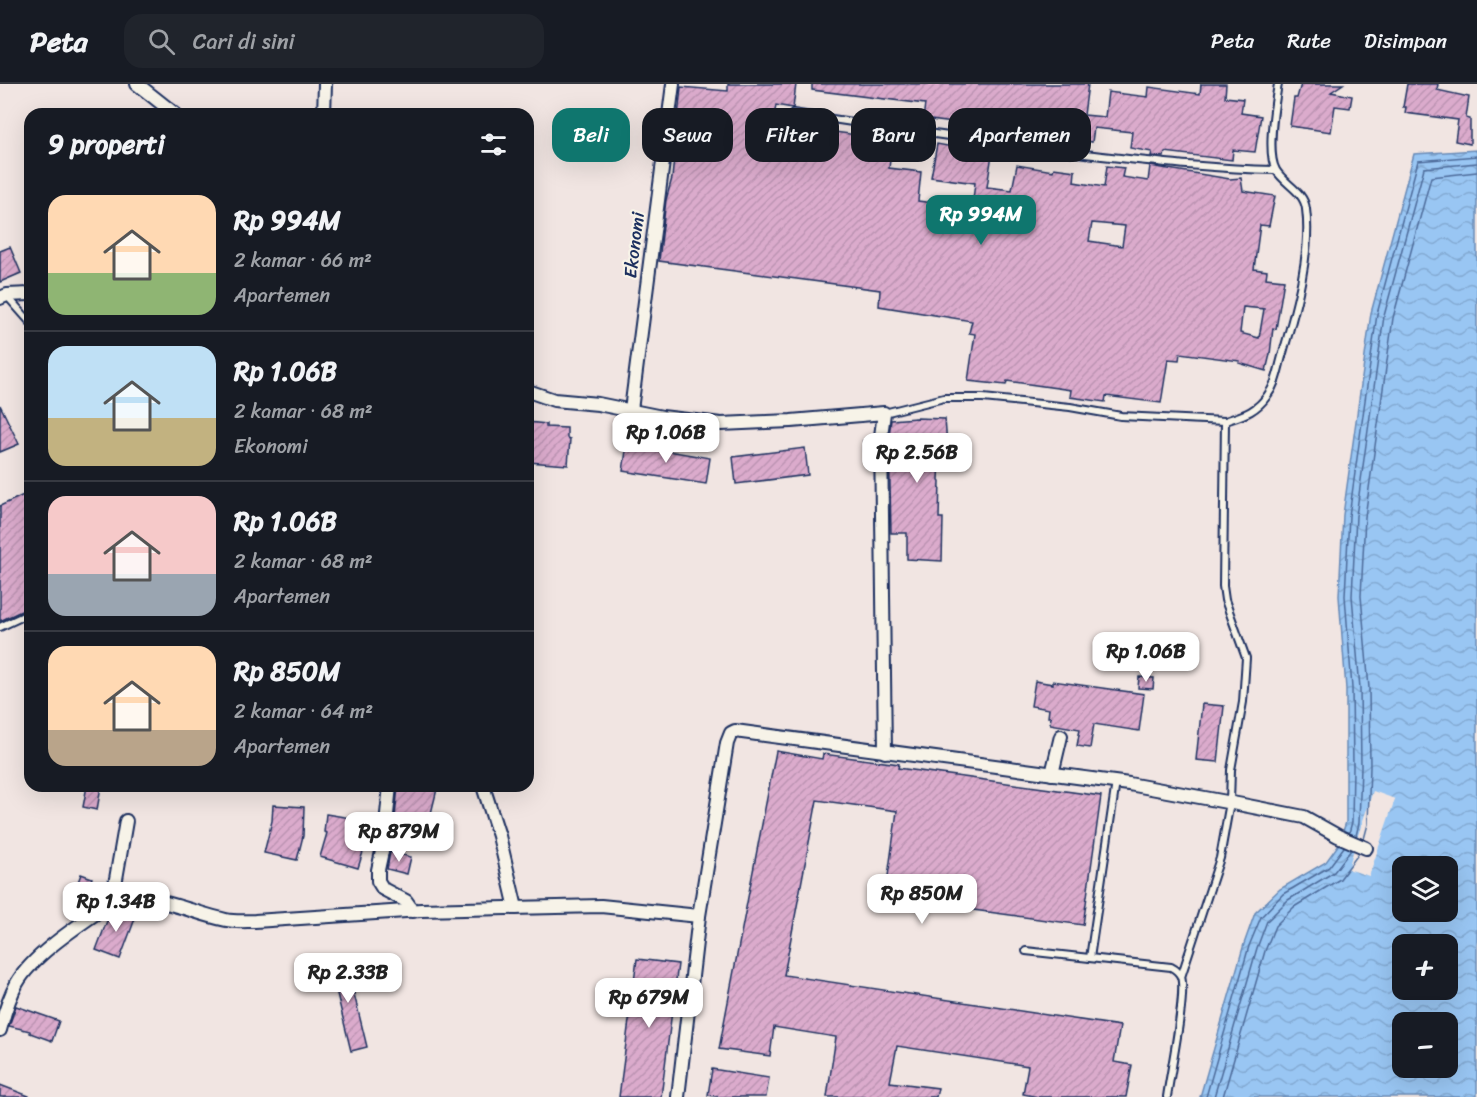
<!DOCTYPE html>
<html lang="id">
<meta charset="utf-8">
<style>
body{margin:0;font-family:Sriracha,sans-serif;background:#20242c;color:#f1f3f6;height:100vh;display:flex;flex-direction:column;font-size:22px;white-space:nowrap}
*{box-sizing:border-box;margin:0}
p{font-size:20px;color:#9ea1a6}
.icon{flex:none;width:33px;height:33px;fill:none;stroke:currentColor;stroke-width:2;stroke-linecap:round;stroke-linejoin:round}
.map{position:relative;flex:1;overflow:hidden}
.side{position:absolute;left:24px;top:24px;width:510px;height:684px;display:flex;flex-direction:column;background:#171b24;border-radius:18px;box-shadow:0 6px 24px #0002}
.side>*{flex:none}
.top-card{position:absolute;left:552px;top:24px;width:570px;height:54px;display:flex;gap:12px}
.buttons{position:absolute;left:1392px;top:772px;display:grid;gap:12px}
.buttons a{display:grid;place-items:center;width:66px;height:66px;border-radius:12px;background:#171b24;box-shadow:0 6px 24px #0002;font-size:30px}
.price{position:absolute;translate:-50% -51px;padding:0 14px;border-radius:12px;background:#fff;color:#222;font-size:20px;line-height:39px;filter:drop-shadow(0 2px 3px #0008)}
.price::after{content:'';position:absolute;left:50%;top:36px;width:18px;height:14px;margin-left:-9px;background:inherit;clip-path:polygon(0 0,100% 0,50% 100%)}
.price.on{background:#0f766e;color:#fff}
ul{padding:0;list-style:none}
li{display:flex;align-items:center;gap:18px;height:150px;padding:0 24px}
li+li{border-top:2px solid #363941}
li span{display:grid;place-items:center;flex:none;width:168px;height:120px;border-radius:18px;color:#555}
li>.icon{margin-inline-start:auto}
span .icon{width:72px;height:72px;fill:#fffc;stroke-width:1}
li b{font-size:26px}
h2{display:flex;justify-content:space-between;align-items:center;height:72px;padding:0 24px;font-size:26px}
.chip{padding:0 21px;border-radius:18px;background:#171b24;box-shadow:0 6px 24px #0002;font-size:21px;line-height:54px}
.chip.on{background:#0f766e;color:#fff}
header{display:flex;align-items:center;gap:36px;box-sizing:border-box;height:84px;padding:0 30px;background:#171b24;border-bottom:2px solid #363941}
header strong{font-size:28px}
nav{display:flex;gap:33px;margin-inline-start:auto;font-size:21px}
.search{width:420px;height:54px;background:#20242c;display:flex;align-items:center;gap:15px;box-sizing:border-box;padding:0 21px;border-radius:18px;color:#9ea1a6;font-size:22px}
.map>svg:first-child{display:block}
.water{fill:url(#water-waves);stroke:#678ab7;stroke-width:1.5;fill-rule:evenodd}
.pier{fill:#f1e5e2}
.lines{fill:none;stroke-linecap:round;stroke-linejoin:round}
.shore{stroke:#4d6b9a;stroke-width:1.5}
.building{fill:url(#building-hatch);stroke:#1b2f5e;stroke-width:1.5;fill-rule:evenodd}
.service-casing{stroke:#1b2f5e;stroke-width:10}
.minor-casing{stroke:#1b2f5e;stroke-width:16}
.service{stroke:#f7f3e8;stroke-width:6}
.minor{stroke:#f7f3e8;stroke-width:12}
.labels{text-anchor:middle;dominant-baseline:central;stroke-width:4.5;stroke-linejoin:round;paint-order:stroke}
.street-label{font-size:18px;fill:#1b2f5e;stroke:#f7f3e8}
</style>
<header>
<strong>Peta</strong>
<div class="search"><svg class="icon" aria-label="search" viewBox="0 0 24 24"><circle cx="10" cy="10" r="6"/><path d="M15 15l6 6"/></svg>Cari di sini</div>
<nav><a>Peta</a><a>Rute</a><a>Disimpan</a></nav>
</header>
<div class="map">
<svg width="1477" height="1013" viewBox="0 0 1477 1013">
<defs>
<pattern id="water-waves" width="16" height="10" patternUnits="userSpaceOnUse" patternTransform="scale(1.5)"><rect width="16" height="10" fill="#99c6f3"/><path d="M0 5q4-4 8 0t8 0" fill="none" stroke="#83aad3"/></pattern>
<pattern id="building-hatch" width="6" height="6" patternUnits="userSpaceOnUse" patternTransform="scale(1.5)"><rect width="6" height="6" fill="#dbabcc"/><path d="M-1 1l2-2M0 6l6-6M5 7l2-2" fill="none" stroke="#bb93b2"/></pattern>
</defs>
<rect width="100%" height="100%" fill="#f1e5e2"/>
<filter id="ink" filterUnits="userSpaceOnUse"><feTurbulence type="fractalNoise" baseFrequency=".0167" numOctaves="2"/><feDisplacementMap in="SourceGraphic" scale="12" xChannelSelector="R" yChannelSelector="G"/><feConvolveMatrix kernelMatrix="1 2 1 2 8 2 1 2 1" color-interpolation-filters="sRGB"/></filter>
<g filter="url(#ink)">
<path class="water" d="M1477 66V1013H1200L1244 860 1255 829 1280 805 1326 778 1339 760 1346 738V605L1339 512 1343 431 1371 229 1414 70ZM1402 783H1448V828H1402ZM1402 861H1448V906H1402ZM1402 939H1448V984H1402Z"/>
<polygon class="pier" points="1373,707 1395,715 1369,792 1348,785 1354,765 1339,760 1342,750 1357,754"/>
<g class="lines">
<g class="shore">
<polyline points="1349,749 1352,738 1353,683 1352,604 1345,512 1349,432 1377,230 1418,77 1477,72"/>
<polyline points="1356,752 1359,739 1361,683 1360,604 1352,512 1356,432 1384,232 1424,84 1477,79"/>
<polyline points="1364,755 1368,740 1370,683 1369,604 1361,512 1365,433 1393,234 1431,93 1477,88"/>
<polyline points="1206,1013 1249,862 1261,833 1283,810 1329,783 1344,763"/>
<polyline points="1214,1013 1257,864 1267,837 1288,816 1334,788 1351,766"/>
<polyline points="1223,1013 1265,867 1275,842 1294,823 1340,795 1359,769"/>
</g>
</g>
<g class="building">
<path d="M728 0H796L793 24 776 21 773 40 857 51V44L886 48V52L893 53 889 84 921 88 918 117 972 124 975 99 931 93 937 60 992 70 987 103 1012 106 1017 81 1053 87 1054 84 1075 87 1074 98 1104 103 1107 82 1124 84 1122 93 1148 97 1150 82 1230 95 1241 94 1243 107 1275 112 1269 142 1260 141 1254 185 1267 187 1266 194 1284 196 1276 245 1273 244 1270 270 1266 287 1239 279 1240 277 1180 269 1179 276 1168 275 1161 319 1106 312 1105 318 1070 313 1071 306 1007 297 1006 301 968 297 975 250 969 249 972 237 879 222 880 206 659 177 666 116 672 94 681 3 728 7ZM1092 139 1125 142 1122 162 1089 157ZM1243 223 1264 225 1259 254 1240 249Z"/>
<polygon points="812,0 1088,0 1084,31 1105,33 1108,8 1148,13 1149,3 1200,10 1201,0 1226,0 1225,13 1243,15 1241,29 1261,32 1255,68 1233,66 1232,76 1165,68 1164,73 1151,72 1152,68 1130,64 1132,48 1094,44 1092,58 1087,57 1086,65 1062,62 1063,55 1056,54 1057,45 993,37 992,44 923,35 925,20 812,6"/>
<polygon points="1301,0 1343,0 1331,8 1352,12 1350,24 1335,22 1331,48 1290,42 1294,14 1297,14"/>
<polygon points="1407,0 1438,0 1437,6 1469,13 1466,34 1470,35 1470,60 1455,57 1458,36 1405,29 1406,23 1403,23"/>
<polygon points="10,163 21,189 0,198 0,167"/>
<polygon points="0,321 19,360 0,368"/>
<polygon points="916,334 945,335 948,374 940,374 939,396 940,397 939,434 943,434 942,477 907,475 907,449 891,449 889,352 891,336"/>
<polygon points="528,338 546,340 546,343 567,344 567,354 570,355 568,381 528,378"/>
<polygon points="873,356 873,381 865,381 863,357"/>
<polygon points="627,360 710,374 706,400 623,387"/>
<polygon points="805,364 808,391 736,400 733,373"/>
<polygon points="30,408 30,523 0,537 0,422"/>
<polygon points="1139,593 1154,594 1153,605 1138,604"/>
<polygon points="1035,597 1053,600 1053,597 1144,610 1139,647 1094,640 1090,664 1077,662 1080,645 1050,640 1051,633 1048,633 1049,625 1031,622"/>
<polygon points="1202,620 1224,622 1218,678 1196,676"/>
<polygon points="776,667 822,675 823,670 899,680 898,684 1101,712 1083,841 885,814 897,727 817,716 784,891 1120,942 1114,978 1132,981 1126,1013 1038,1013 1023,1010 1028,982 897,962 890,998 938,1004 936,1013 827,1013 836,953 774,943 770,972 719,965"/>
<polygon points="87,702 101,702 97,726 83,723"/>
<polygon points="398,702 424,702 437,705 426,750 394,744"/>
<polygon points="273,721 304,723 303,752 297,776 264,769 272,737"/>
<polygon points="326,730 370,737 367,755 358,784 320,773 327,749 324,748"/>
<polygon points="390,768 411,773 407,790 387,785"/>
<polygon points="81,790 92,794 85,813 74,809"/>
<polygon points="118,825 136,832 120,875 96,866 110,829"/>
<polygon points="345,873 367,963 351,967 329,877"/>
<polygon points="637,875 678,880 661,1013 619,1013"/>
<polygon points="16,922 59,937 52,957 30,949 30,947 9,942"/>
<polygon points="712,985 769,994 766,1013 721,1013 708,1011"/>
<polygon points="0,1001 29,1012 29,1013 0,1013"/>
</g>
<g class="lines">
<defs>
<g id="service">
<path d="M793 29C890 44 987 58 1085 70 1148 77 1212 85 1275 86"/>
<polyline points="7,212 30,238"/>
<polyline points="884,329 944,314 983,314 1070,323 1121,332 1225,337"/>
<polyline points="0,543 30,529"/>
<path d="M1026 867 1171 883C1175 885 1179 888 1181 893 1187 910 1170 990 1167 1013"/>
<polyline points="1090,874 1116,698"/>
<path d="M1181 893 1220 774 1230 718 1231 686 1243 618 1246 574 1225 516 1223 502 1225 337C1243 331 1256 328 1267 312 1277 299 1278 285 1283 269 1295 227 1312 169 1306 125 1304 107 1284 100 1276 86 1266 69 1275 19 1278 0"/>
</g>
<g id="minor">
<polyline points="137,0 175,30"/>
<polyline points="324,30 325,0"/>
<polyline points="0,214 7,211 30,210"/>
<polyline points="528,307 554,316 598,320 662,333 721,340 791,337 884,329 881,352 885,668"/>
<polyline points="631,326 673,0"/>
<polyline points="1052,690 1061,652"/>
<polyline points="390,702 384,758 378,786 378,797 383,805 406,817 413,827"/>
<polyline points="483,702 499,752 516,824"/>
<polyline points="112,818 126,737"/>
<path d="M0 946C4 930 9 914 17 899 34 869 84 838 112 818 152 807 188 828 226 836 235 838 245 837 255 837L421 826 601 822 699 832"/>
<polyline points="678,1013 699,832 727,659 731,649 735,647 1129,700 1243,721 1304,733 1338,752 1366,764"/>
</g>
</defs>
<use href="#service" class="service-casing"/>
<use href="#minor" class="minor-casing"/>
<use href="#service" class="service"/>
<use href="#minor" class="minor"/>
</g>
</g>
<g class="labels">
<g class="street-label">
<text transform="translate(634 161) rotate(-83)">Ekonomi</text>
</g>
</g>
</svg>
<div class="buttons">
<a><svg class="icon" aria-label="layers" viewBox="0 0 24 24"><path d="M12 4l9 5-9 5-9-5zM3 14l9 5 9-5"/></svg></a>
<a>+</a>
<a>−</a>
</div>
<b class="price on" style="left:981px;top:162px">Rp 994M</b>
<b class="price" style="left:666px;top:380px">Rp 1.06B</b>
<b class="price" style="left:917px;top:400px">Rp 2.56B</b>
<b class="price" style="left:1146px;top:599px">Rp 1.06B</b>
<b class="price" style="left:399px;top:779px">Rp 879M</b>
<b class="price" style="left:922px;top:841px">Rp 850M</b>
<b class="price" style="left:116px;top:849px">Rp 1.34B</b>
<b class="price" style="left:348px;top:920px">Rp 2.33B</b>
<b class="price" style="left:649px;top:945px">Rp 679M</b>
<div class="top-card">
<a class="chip on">Beli</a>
<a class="chip">Sewa</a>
<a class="chip">Filter</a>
<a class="chip">Baru</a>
<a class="chip">Apartemen</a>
</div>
<section class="side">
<h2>9 properti<svg class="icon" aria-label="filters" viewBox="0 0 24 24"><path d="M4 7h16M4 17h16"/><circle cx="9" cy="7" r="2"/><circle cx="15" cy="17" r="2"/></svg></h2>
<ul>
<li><span style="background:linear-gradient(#ffd9b3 65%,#8fb573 0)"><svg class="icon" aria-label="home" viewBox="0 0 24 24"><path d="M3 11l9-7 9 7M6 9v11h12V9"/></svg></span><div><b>Rp 994M</b><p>2 kamar · 66 m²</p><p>Apartemen</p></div></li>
<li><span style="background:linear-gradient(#bfe0f5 60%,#c2b280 0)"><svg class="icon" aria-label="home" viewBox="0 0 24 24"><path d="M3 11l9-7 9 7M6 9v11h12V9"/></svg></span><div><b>Rp 1.06B</b><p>2 kamar · 68 m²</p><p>Ekonomi</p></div></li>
<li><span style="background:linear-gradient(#f6c9c9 65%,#9aa5b1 0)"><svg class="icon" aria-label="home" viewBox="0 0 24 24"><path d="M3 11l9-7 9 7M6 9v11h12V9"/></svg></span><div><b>Rp 1.06B</b><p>2 kamar · 68 m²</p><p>Apartemen</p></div></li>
<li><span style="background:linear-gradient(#ffd9b3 70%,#b9a48a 0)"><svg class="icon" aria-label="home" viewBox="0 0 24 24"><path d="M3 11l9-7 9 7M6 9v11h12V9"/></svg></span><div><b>Rp 850M</b><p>2 kamar · 64 m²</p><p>Apartemen</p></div></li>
</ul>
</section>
</div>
